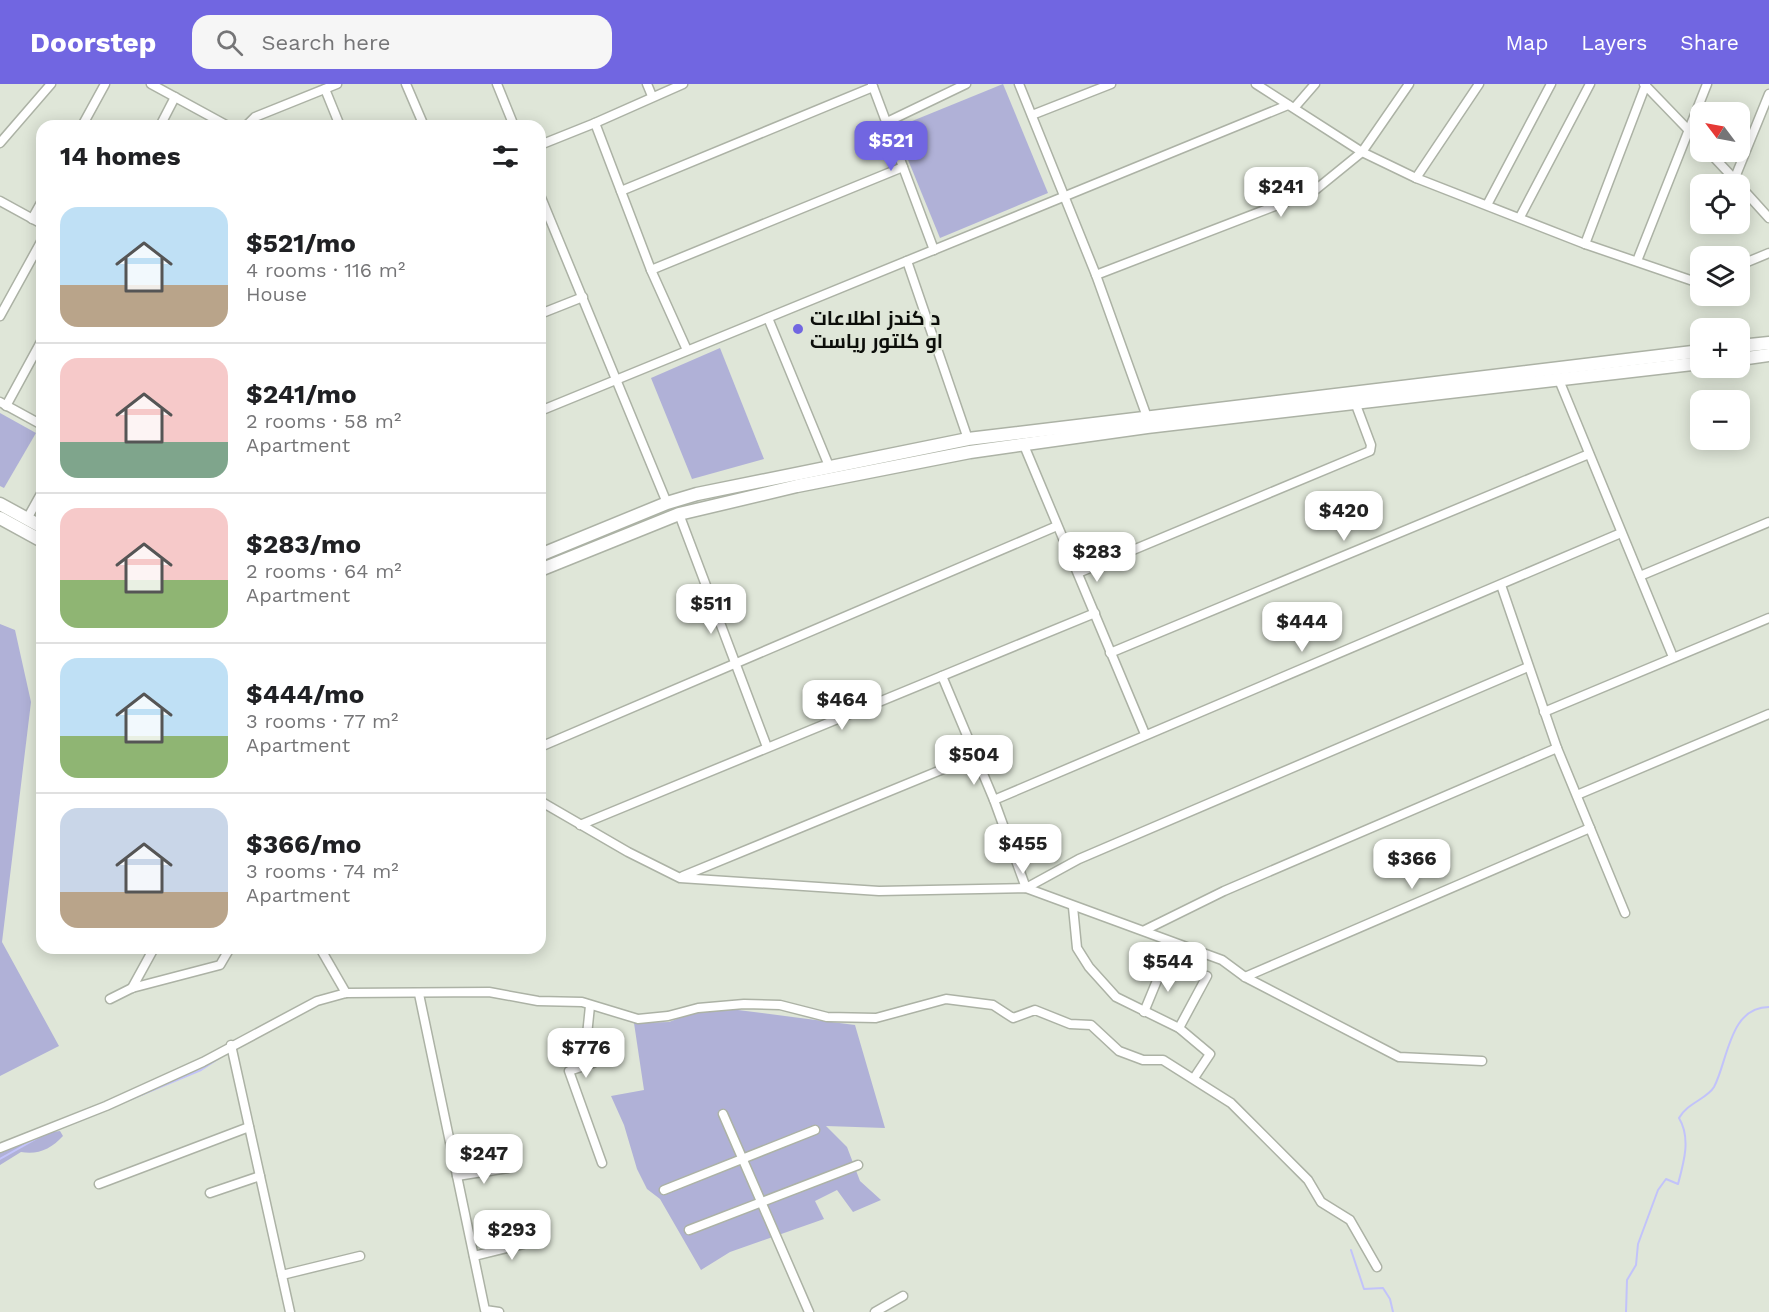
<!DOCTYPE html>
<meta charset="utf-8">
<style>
body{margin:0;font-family:"Work Sans",Cairo,sans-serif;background:#f6f6f6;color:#202124;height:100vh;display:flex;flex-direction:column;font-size:22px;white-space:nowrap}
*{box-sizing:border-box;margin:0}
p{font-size:20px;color:#757577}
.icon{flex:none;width:33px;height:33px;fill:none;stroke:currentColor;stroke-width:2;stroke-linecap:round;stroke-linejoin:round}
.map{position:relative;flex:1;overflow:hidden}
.side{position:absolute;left:36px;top:36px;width:510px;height:834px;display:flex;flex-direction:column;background:#fff;border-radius:18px;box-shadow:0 3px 15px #0003}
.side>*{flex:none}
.needle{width:39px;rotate:302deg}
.buttons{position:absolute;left:1690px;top:18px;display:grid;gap:12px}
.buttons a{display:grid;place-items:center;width:60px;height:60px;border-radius:12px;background:#fff;box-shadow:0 3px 15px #0003;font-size:30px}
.price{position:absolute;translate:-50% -51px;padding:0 14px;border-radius:12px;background:#fff;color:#222;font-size:20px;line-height:39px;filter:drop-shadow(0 2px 3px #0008)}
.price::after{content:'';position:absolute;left:50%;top:36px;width:18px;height:14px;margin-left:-9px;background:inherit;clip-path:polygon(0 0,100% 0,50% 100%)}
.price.current{background:#7166e1;color:#fff}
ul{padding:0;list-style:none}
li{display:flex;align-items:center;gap:18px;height:150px;padding:0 24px}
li+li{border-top:2px solid #e0e0e0}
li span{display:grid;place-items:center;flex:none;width:168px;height:120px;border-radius:18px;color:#555}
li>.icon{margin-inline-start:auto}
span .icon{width:72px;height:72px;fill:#fffc;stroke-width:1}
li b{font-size:26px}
h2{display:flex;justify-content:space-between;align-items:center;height:72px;padding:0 24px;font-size:26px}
header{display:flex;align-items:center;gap:36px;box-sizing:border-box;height:84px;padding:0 30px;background:#7166e1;color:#fff}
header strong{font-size:28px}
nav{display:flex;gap:33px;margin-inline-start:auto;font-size:21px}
.search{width:420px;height:54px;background:#f6f6f6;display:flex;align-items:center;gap:15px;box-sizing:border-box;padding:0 21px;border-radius:18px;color:#757577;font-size:22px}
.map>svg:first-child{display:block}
.green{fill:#b0b1d7}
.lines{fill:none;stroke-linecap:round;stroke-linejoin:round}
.stream{stroke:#c2c3fa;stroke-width:2}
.minor-casing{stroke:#acb2a5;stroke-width:11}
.secondary-casing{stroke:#acb2a5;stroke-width:15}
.minor{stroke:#fff;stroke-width:8}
.secondary{stroke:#fff;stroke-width:12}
.poi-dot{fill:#7166e1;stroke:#dfe6d8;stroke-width:2}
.labels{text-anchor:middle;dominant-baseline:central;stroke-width:4.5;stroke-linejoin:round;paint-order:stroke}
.poi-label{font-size:20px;font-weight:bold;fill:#0c0e0a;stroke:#dfe6d8;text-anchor:start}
</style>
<header>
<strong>Doorstep</strong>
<div class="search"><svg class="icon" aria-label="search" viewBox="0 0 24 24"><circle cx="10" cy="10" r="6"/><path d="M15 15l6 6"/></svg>Search here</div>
<nav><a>Map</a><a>Layers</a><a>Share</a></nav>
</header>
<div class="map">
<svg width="1769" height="1228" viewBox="0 0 1769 1228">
<rect width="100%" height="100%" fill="#dfe6d8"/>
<g class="green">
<polygon points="1003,0 1048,109 940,154 895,44"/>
<polygon points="720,264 764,375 692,395 651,294"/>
<polygon points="0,329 36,349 4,404 0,402"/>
<polygon points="0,540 15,546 31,618 2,858 59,962 0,992"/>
<polygon points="730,925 855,941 885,1044 826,1042 847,1063 860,1097 881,1116 853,1128 837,1106 815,1117 824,1135 730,1168 701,1186 660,1115 647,1105 637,1085 624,1041 611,1012 644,1006 634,939 669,938 700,926"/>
<path d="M60 1047 63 1052C51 1065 38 1071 21 1068L0 1081V1068C20 1056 37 1049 60 1047Z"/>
</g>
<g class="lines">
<g class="stream">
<polyline points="74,1039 201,986 221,973"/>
<polyline points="0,1075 41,1052"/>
<polyline points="1351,1166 1364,1205 1383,1204 1390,1215 1393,1228"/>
<path d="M1626 1228 1627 1196 1636 1181 1638 1160 1658 1106 1666 1095 1678 1100C1684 1078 1691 1054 1679 1034 1687 1019 1707 1015 1714 1003 1728 977 1729 923 1769 923"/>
</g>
<defs>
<g id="minor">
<polyline points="151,0 228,42"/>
<polyline points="406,0 424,42"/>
<polyline points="497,0 514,42"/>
<polyline points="647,0 652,12"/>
<polyline points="683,0 595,39 651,186 687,266"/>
<polyline points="872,0 934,166"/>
<polyline points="1019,0 1096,191 1147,333"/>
<polyline points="1256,0 1362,68 1416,94 1585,160 1696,198 1701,196"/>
<polyline points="1644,0 1701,59"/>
<polyline points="325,5 340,42"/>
<polyline points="1295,23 1315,0"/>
<polyline points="1032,31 1111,0"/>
<polyline points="887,38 966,0"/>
<polyline points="82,42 105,0"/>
<polyline points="160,42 175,13"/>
<polyline points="246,42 255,33 337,0"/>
<polyline points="0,59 51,0"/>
<polyline points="540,61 595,39"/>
<polyline points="1709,68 1739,100"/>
<polyline points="1416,94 1479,0"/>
<polyline points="1734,96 1769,10"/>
<polyline points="1740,102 1769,134"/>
<polyline points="621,107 873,3"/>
<polyline points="540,111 667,419"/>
<polyline points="0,117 42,140"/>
<polyline points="1487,121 1551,0"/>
<polyline points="1520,133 1590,0"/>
<polyline points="32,135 42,117"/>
<polyline points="1585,160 1646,0"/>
<polyline points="907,177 968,355"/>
<polyline points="1637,177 1707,0"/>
<polyline points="1740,181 1769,169"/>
<polyline points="651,186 903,83"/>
<polyline points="1096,191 1314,107 1362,68 1409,0"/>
<polyline points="540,230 583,213"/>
<polyline points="0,232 42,156"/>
<polyline points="768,234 829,382"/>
<polyline points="1559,296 1673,573"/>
<polyline points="0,318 42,341"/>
<polyline points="6,322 42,256"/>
<polyline points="540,327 1288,21"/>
<polyline points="1023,359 1145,650"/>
<polyline points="679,430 767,663"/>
<polyline points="27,435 42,408"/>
<polyline points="1078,489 1370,367 1371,361 1356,321"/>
<polyline points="1640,492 1769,438"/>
<polyline points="1501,501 1557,664 1625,829"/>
<polyline points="1110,569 1589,370"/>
<polyline points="942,592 994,716 1026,804 1079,775 1528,583"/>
<polyline points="1544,628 1769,534"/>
<polyline points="540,663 1057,442"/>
<polyline points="1577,711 1769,630"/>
<polyline points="994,716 1621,449"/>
<polyline points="540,717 628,768 680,794 879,807 1026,804 1222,876 1245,893 1399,973 1482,977"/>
<polyline points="580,741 1095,529"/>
<polyline points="683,792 975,672"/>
<polyline points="1073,823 1077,864 1089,883 1116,913 1179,944 1210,970 1194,994"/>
<polyline points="1145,846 1224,807 1557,664"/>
<polyline points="320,864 346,909"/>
<polyline points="1245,893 1590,744"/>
<polyline points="132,904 154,864"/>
<polyline points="419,910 485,1226 499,1228"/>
<polyline points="110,915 132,904 220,881 230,864"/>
<polyline points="590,922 587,951 593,979 569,987 602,1079"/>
<polyline points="1144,928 1165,877"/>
<polyline points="1179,944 1207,892"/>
<polyline points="231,961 290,1228"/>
<polyline points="723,1030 809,1228"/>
<polyline points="0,1064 106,1022 203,978 317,917 346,909 489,908 538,917 582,918 638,935 668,932 698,924 744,920 780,921 827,933 876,934 946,915 993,921 1013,934 1035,926 1070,940 1091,941 1119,967 1143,976 1163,976 1231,1019 1308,1096 1321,1118 1350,1136 1377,1183"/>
<polyline points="457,1092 508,1084"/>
<polyline points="99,1100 249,1043"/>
<polyline points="664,1106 815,1046"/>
<polyline points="210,1109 260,1092"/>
<polyline points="689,1146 858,1081"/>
<polyline points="474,1172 544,1155"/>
<polyline points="282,1191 360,1172"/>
<polyline points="875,1228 903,1212"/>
</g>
<g id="secondary">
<polyline points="1740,262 1769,259"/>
<polyline points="1740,275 1769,271"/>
<polyline points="0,420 42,443"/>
<polyline points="0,434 42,457"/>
<polyline points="540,471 667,419 697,410 968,355 1701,267"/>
<polyline points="540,486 679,430 797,402 970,368 1147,343 1701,279"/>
</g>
</defs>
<use href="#minor" class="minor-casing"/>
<use href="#secondary" class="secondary-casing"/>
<use href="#minor" class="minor"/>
<use href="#secondary" class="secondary"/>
</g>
<circle class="poi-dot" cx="798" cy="245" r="6"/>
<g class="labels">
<g class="poi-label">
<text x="810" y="234">د کندز اطلاعات<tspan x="810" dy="23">او کلتور ریاست</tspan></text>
</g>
</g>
</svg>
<div class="buttons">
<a><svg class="needle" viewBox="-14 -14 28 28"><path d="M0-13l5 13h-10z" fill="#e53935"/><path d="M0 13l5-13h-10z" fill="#757577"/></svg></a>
<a><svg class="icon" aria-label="locate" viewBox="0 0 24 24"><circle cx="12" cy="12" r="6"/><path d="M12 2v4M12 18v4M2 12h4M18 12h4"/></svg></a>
<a><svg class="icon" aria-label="layers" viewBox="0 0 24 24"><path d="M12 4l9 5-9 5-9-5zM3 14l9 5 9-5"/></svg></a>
<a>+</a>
<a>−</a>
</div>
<b class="price current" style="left:891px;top:88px">$521</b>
<b class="price" style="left:1281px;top:134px">$241</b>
<b class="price" style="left:1344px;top:458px">$420</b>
<b class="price" style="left:1097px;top:499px">$283</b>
<b class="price" style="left:711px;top:551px">$511</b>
<b class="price" style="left:1302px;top:569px">$444</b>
<b class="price" style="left:842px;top:647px">$464</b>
<b class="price" style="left:974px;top:702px">$504</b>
<b class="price" style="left:1023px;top:791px">$455</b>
<b class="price" style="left:1412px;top:806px">$366</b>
<b class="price" style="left:1168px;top:909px">$544</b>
<b class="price" style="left:586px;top:995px">$776</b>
<b class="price" style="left:484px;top:1101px">$247</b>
<b class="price" style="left:512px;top:1177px">$293</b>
<section class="side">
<h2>14 homes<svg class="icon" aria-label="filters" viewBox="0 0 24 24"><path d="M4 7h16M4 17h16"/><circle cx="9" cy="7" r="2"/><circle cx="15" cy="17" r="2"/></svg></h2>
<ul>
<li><span style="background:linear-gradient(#bfe0f5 65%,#b9a48a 0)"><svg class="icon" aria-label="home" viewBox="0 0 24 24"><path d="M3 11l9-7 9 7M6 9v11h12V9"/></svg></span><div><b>$521/mo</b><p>4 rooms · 116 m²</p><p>House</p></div></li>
<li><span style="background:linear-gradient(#f6c9c9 70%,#7fa58c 0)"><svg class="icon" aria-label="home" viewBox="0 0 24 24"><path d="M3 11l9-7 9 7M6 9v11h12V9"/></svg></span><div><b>$241/mo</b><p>2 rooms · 58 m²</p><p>Apartment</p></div></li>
<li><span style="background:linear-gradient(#f6c9c9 60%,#8fb573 0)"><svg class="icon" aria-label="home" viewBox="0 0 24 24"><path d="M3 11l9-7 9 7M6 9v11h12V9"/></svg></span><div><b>$283/mo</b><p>2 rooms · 64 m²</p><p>Apartment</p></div></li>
<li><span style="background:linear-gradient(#bfe0f5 65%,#8fb573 0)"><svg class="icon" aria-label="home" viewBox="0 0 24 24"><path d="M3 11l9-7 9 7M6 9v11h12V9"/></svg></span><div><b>$444/mo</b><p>3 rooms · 77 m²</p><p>Apartment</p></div></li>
<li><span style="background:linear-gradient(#c9d6e8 70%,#b9a48a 0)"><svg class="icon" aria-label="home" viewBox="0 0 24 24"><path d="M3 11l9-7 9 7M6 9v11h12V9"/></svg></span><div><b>$366/mo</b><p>3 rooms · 74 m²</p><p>Apartment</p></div></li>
</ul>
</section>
</div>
